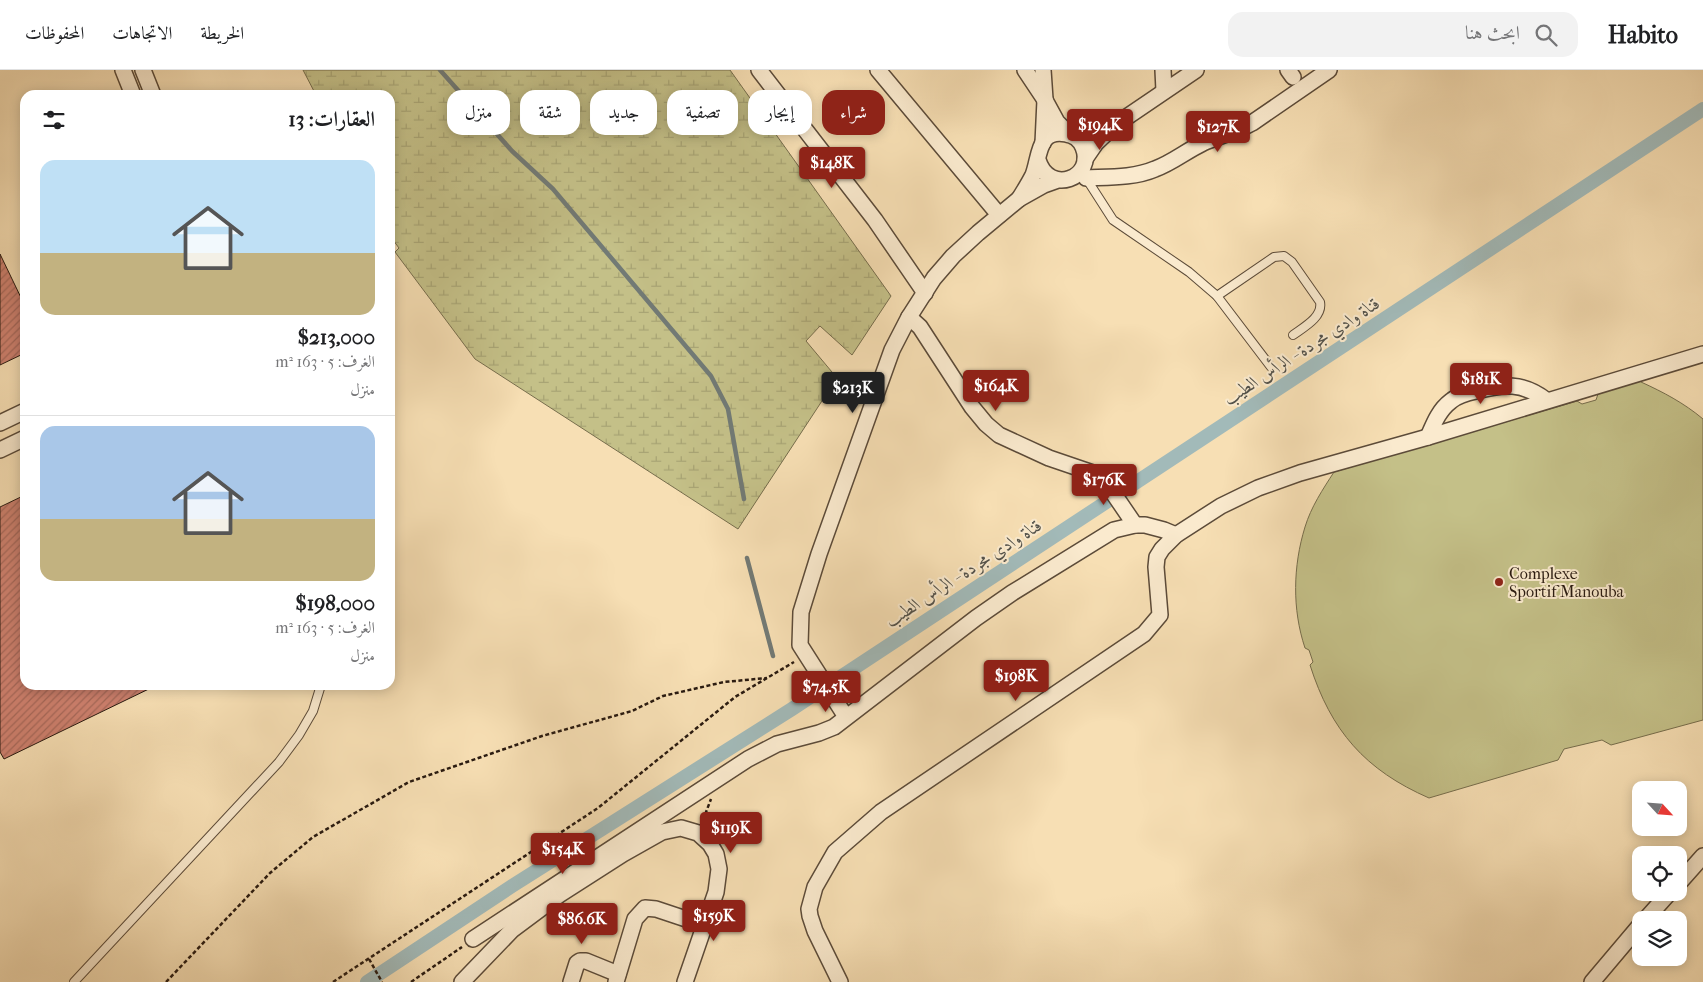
<!DOCTYPE html>
<html lang="ar">
<meta charset="utf-8">
<style>
body{margin:0;font-family:"IM FELL French Canon",Amiri,serif;background:#f2f2f2;color:#202124;direction:rtl;height:100vh;display:flex;flex-direction:column;font-size:19px;white-space:nowrap}
*{box-sizing:border-box;margin:0}
p{font-size:16px;color:#757577}
.icon{flex:none;width:28px;height:28px;fill:none;stroke:currentColor;stroke-width:2;stroke-linecap:round;stroke-linejoin:round}
.map{position:relative;flex:1;overflow:hidden;direction:ltr}
.side{position:absolute;left:20px;top:20px;width:375px;height:600px;display:flex;flex-direction:column;background:#fff;border-radius:15px;box-shadow:0 2px 12px #0003;direction:rtl}
.side>*{flex:none}
.hud{position:absolute;left:410px;top:20px;width:475px;height:45px;direction:rtl;display:flex;gap:10px}
.needle{width:32px;rotate:116deg}
.controls{position:absolute;left:1632px;top:711px;display:grid;gap:10px}
.controls a{display:grid;place-items:center;width:55px;height:55px;border-radius:10px;background:#fff;box-shadow:0 2px 12px #0003;font-size:25px}
.price{position:absolute;translate:-50% -42px;padding:0 11px;border-radius:5px;background:#8f2418;color:#fff;font-size:16px;line-height:32px;filter:drop-shadow(0 1px 2px #0008)}
.price::after{content:'';position:absolute;left:50%;top:30px;width:15px;height:11px;margin-left:-8px;background:inherit;clip-path:polygon(0 0,100% 0,50% 100%)}
.price.current{background:#222;color:#fff}
ul{padding:0;list-style:none}
li{display:grid;align-content:center;gap:10px;height:265px;padding:0 20px}
li+li{border-top:1px solid #e0e0e0}
li span{display:grid;place-items:center;height:155px;border-radius:15px;color:#555}
li>.icon{margin-inline-start:auto}
span .icon{width:90px;height:90px;fill:#fffc;stroke-width:1}
li b{font-size:21px}
h2{display:flex;justify-content:space-between;align-items:center;height:60px;padding:0 20px;font-size:21px}
.pill{padding:0 18px;border-radius:15px;background:#fff;box-shadow:0 2px 12px #0003;font-size:18px;line-height:45px}
.pill.current{background:#8f2418;color:#fff}
header{display:flex;align-items:center;gap:30px;box-sizing:border-box;height:70px;padding:0 25px;background:#fff;border-bottom:1px solid #e0e0e0}
header strong{font-size:24px}
nav{display:flex;gap:28px;margin-inline-start:auto;font-size:18px}
.search{width:350px;height:45px;background:#f2f2f2;display:flex;align-items:center;gap:12px;box-sizing:border-box;padding:0 18px;border-radius:15px;color:#757577;font-size:19px}
.map>svg:first-child{display:block}
.grass{fill:#c4c088;stroke:#766d4c}
.wetland{fill:url(#wetland-marsh);stroke:#766d4c}
.lines{fill:none;stroke-linecap:round;stroke-linejoin:round}
.stream{stroke:#727a75;stroke-width:4.5}
.canal{stroke:#a2bab9;stroke-width:14}
.building{fill:url(#building-hatch);stroke:#291a10}
.service-casing{stroke:#5c4b39;stroke-width:10}
.minor-casing{stroke:#5c4b39;stroke-width:18}
.path{stroke:#291a10;stroke-width:2.5;stroke-dasharray:4 2.5;stroke-linecap:butt}
.service{stroke:#faeace;stroke-width:8}
.minor{stroke:#faeace;stroke-width:15}
.poi-dot{fill:#8f2418;stroke:#faeace;stroke-width:2}
.labels{text-anchor:middle;dominant-baseline:central;stroke-width:4;stroke-linejoin:round;paint-order:stroke}
.poi-label{font-size:16px;fill:#291a10;stroke:#faeace;text-anchor:start}
.water-label{font-size:18px;font-style:italic;fill:#53524b;stroke:#faeace}
</style>
<header>
<strong>Habito</strong>
<div class="search"><svg class="icon" aria-label="search" viewBox="0 0 24 24"><circle cx="10" cy="10" r="6"/><path d="M15 15l6 6"/></svg>ابحث هنا</div>
<nav><a>الخريطة</a><a>الاتجاهات</a><a>المحفوظات</a></nav>
</header>
<div class="map">
<svg width="1703" height="912" viewBox="0 0 1703 912">
<defs>
<pattern id="wetland-marsh" width="20" height="14" patternUnits="userSpaceOnUse" patternTransform="scale(1.25)"><rect width="20" height="14" fill="#c4c088"/><path d="M1 5h8M5 5V1M11 12h8M15 12V8" fill="none" stroke="#a8a474"/></pattern>
<pattern id="building-hatch" width="6" height="6" patternUnits="userSpaceOnUse" patternTransform="scale(1.25)"><rect width="6" height="6" fill="#ce816f"/><path d="M-1 1l2-2M0 6l6-6M5 7l2-2" fill="none" stroke="#a7695a"/></pattern>
</defs>
<rect width="100%" height="100%" fill="#f7dfb4"/>
<filter id="stains"><feTurbulence type="fractalNoise" baseFrequency=".004" numOctaves="4"/><feColorMatrix values="0 0 0 0 .2 0 0 0 0 .09 0 0 0 0 .02 0 0 0 .5 -.17"/></filter>
<radialGradient id="worn" r=".72"><stop offset=".6" stop-color="#630" stop-opacity="0"/><stop offset="1" stop-color="#630" stop-opacity=".3"/></radialGradient>
<path class="grass" d="M1640 306 1641 312C1663 322 1684 333 1703 349V650L1611 675 1602 670 1564 679 1558 690 1429 728C1365 700 1331 661 1310 595L1313 592 1309 580 1305 578C1292 539 1293 496 1305 457 1311 437 1323 419 1334 402L1577 331 1582 334 1596 330 1600 318Z"/>
<polygon class="wetland" points="303,0 730,0 891,226 852,285 820,256 806,271 837,308 738,459 475,289 395,182 399,178 390,166 390,25 316,25"/>
<g class="lines">
<g class="stream">
<polyline points="440,0 512,81 553,119 711,306 728,339 744,429"/>
<polyline points="747,488 773,586"/>
</g>
<polyline class="canal" points="367,912 512,816 792,639 1703,39"/>
</g>
<g class="building">
<polygon points="0,184 25,236 25,283 0,295"/>
<polygon points="25,425 25,615 157,615 4,689 0,682 0,437"/>
</g>
<g class="lines">
<defs>
<g id="service">
<polyline points="1086,108 1113,150 1189,202 1217,226 1271,297"/>
<path d="M1217 226 1274 187 1284 186 1292 192 1320 232C1323 247 1304 257 1293 265"/>
<polyline points="74,912 279,692 299,665 313,641 321,615"/>
</g>
<g id="minor">
<polyline points="123,0 133,25"/>
<polyline points="143,0 153,25"/>
<polyline points="759,0 875,150 925,223"/>
<polyline points="878,0 999,145"/>
<polyline points="1025,0 1045,30"/>
<polyline points="1043,0 1045,29"/>
<polyline points="1163,0 1164,21"/>
<polyline points="1288,0 1293,7"/>
<polyline points="1115,55 1196,0"/>
<polyline points="1043,73 1045,30 1057,52 1069,64 1086,62 1115,55 1096,73 1085,89"/>
<path d="M1038 90C1049 126 1096 108 1083 77 1080 70 1074 65 1066 64 1037 58 1040 88 1033 105 1029 113 1024 121 1019 129L1044 115 1058 110"/>
<path d="M1086 108C1109 107 1134 108 1155 99 1172 93 1186 81 1203 73 1219 66 1236 62 1252 53L1329 0"/>
<polyline points="909,247 920,257 972,337 986,354 999,365 1049,388 1093,403 1105,411 1135,455"/>
<polyline points="0,353 25,341"/>
<path d="M1428 367C1434 353 1439 340 1451 331 1458 325 1467 323 1476 321 1503 314 1523 312 1546 330"/>
<polyline points="0,380 25,368"/>
<polyline points="846,647 800,575 801,542 819,484 892,280 909,247 934,208 953,186 978,163 1019,129"/>
<polyline points="1679,813 1703,786"/>
<polyline points="1645,850 1670,822"/>
<polyline points="473,869 748,689 777,674 819,663 834,657 976,548 1012,523 1114,460 1135,455 1145,455 1164,460 1176,465"/>
<polyline points="462,912 512,860 559,825 623,784 662,762 681,758 698,763 710,774 716,784 719,799 716,822 685,912"/>
<polyline points="571,912 577,893 580,891 586,891 618,904"/>
<polyline points="616,912 635,849 645,838 656,839 704,855"/>
<polyline points="840,912 815,861 810,846 809,839 815,817 835,782 881,742 1144,564 1160,545 1156,497 1157,487 1162,479 1176,465 1221,436 1258,418 1300,403 1428,367 1703,284"/>
<polyline points="1592,912 1641,854"/>
</g>
</defs>
<use href="#service" class="service-casing"/>
<use href="#minor" class="minor-casing"/>
<g class="path">
<polyline points="703,750 711,729"/>
<polyline points="369,889 382,912"/>
<polyline points="166,912 270,803 313,767 409,712 542,666 632,641 663,626 724,612 767,608"/>
<polyline points="333,912 598,738 735,627 794,592"/>
<polyline points="411,912 462,877"/>
</g>
<use href="#service" class="service"/>
<use href="#minor" class="minor"/>
</g>
<circle class="poi-dot" cx="1499" cy="512" r="5"/>
<g class="labels">
<g class="poi-label">
<text x="1509" y="503">Complexe<tspan x="1509" dy="18">Sportif Manouba</tspan></text>
</g>
<g class="water-label">
<text transform="translate(1302 281) rotate(-33)">قناة وادي مجردة - الرأس الطيب</text>
<text transform="translate(964 503) rotate(-33)">قناة وادي مجردة - الرأس الطيب</text>
</g>
</g>
<rect width="100%" height="100%" filter="url(#stains)"/>
<rect width="100%" height="100%" fill="url(#worn)"/>
</svg>
<div class="controls">
<a><svg class="needle" viewBox="-14 -14 28 28"><path d="M0-13l5 13h-10z" fill="#e53935"/><path d="M0 13l5-13h-10z" fill="#757577"/></svg></a>
<a><svg class="icon" aria-label="locate" viewBox="0 0 24 24"><circle cx="12" cy="12" r="6"/><path d="M12 2v4M12 18v4M2 12h4M18 12h4"/></svg></a>
<a><svg class="icon" aria-label="layers" viewBox="0 0 24 24"><path d="M12 4l9 5-9 5-9-5zM3 14l9 5 9-5"/></svg></a>
</div>
<b class="price" style="left:1100px;top:81px">$194K</b>
<b class="price" style="left:1218px;top:83px">$127K</b>
<b class="price" style="left:832px;top:119px">$148K</b>
<b class="price" style="left:1481px;top:335px">$181K</b>
<b class="price" style="left:996px;top:342px">$164K</b>
<b class="price current" style="left:853px;top:344px">$213K</b>
<b class="price" style="left:1104px;top:436px">$176K</b>
<b class="price" style="left:1016px;top:632px">$198K</b>
<b class="price" style="left:826px;top:643px">$74.5K</b>
<b class="price" style="left:731px;top:784px">$119K</b>
<b class="price" style="left:563px;top:805px">$154K</b>
<b class="price" style="left:714px;top:872px">$159K</b>
<b class="price" style="left:582px;top:875px">$86.6K</b>
<div class="hud">
<a class="pill current">شراء</a>
<a class="pill">إيجار</a>
<a class="pill">تصفية</a>
<a class="pill">جديد</a>
<a class="pill">شقة</a>
<a class="pill">منزل</a>
</div>
<section class="side">
<h2>العقارات: 13<svg class="icon" aria-label="filters" viewBox="0 0 24 24"><path d="M4 7h16M4 17h16"/><circle cx="9" cy="7" r="2"/><circle cx="15" cy="17" r="2"/></svg></h2>
<ul>
<li><span style="background:linear-gradient(#bfe0f5 60%,#c2b280 0)"><svg class="icon" aria-label="home" viewBox="0 0 24 24"><path d="M3 11l9-7 9 7M6 9v11h12V9"/></svg></span><div><b>$213,000</b><p>الغرف: 5 · 163 m²</p><p>منزل</p></div></li>
<li><span style="background:linear-gradient(#a9c7e8 60%,#c2b280 0)"><svg class="icon" aria-label="home" viewBox="0 0 24 24"><path d="M3 11l9-7 9 7M6 9v11h12V9"/></svg></span><div><b>$198,000</b><p>الغرف: 5 · 163 m²</p><p>منزل</p></div></li>
</ul>
</section>
</div>
